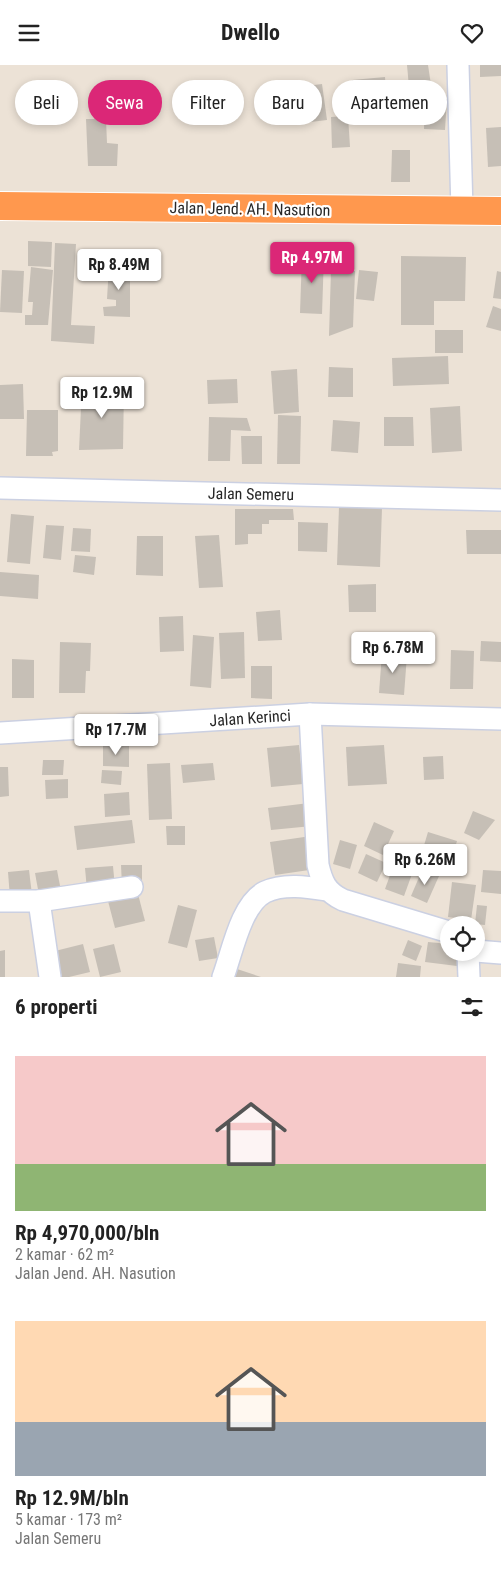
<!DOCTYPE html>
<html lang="id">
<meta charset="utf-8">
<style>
body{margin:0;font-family:"Roboto Condensed",sans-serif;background:#f6f6f6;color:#222;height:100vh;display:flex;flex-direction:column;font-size:19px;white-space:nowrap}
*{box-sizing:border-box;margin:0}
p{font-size:16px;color:#767676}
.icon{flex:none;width:28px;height:28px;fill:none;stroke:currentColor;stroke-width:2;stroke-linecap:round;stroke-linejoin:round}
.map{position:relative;height:912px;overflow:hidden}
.drawer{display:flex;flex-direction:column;background:#fff;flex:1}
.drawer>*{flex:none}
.guide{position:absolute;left:15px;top:15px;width:471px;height:45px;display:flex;gap:10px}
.controls{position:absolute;left:440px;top:851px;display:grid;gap:10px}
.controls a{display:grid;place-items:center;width:45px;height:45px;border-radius:50%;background:#fff;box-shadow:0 2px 8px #0003;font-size:25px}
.price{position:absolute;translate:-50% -42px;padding:0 11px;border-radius:5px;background:#fff;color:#222;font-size:16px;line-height:32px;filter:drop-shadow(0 1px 2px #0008)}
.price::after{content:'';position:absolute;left:50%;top:30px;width:15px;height:11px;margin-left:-8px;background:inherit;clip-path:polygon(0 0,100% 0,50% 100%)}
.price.active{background:#db2777;color:#fff}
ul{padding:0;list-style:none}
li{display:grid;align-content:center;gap:10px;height:265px;padding:0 15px}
li span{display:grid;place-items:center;height:155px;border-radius:0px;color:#555}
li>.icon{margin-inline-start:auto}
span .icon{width:90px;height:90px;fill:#fffc;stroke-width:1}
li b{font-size:21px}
h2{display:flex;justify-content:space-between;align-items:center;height:60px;padding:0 15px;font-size:21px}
.pill{padding:0 18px;border-radius:22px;background:#fff;box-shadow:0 2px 8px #0003;font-size:18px;line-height:45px}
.pill.active{background:#db2777;color:#fff}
header{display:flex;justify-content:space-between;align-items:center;height:65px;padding:0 15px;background:#fff;font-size:22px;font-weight:700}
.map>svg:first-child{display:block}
.building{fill:#c6bfb6}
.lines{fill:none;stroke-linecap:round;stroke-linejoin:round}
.minor-casing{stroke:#cbd0e2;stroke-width:24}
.highway-casing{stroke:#fff;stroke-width:30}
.minor{stroke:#fff;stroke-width:21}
.highway{stroke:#ff984e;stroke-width:28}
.labels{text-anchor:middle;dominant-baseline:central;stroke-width:4.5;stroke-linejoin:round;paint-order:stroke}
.street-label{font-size:16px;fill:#272727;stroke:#fff}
</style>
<header><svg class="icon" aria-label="menu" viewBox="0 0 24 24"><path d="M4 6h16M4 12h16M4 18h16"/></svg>Dwello<svg class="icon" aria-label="heart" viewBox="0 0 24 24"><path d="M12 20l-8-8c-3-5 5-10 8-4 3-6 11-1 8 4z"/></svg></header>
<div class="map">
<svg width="501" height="912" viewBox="0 0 501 912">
<rect width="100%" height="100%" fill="#ece2d6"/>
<g class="building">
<polygon points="407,0 428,0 431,20 409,22"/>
<polygon points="480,0 501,0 501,11 480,12"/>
<polygon points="385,12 388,55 356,57 352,15"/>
<polygon points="322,19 327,55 302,58 298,22"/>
<polygon points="425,33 447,34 445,65 424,64"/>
<polygon points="348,51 350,82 332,83 331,52"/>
<polygon points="86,54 106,54 107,78 118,79 117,101 88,101"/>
<polygon points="501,62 501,101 488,102 486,63"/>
<polygon points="392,85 410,85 410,117 391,117"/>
<polygon points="28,176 52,177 51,202 28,201"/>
<polygon points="55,178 76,179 71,260 95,261 94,279 51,276"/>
<polygon points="302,190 324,190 322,249 300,248"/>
<polygon points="401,191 466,192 465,236 434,236 434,260 401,260"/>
<polygon points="109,200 130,201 130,252 104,251 103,242 116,241 116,235 107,234"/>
<polygon points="31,202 53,205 48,260 25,260 25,250 32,250 33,237 28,237"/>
<polygon points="2,205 24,206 22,248 0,247"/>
<polygon points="331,205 355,206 353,262 329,271"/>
<polygon points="359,205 378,207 374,236 356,234"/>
<polygon points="497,206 501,207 501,234 493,233"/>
<polygon points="493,241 501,244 501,266 486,262"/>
<rect x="435" y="265" width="28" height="23"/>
<polygon points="448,291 449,319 393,321 392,293"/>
<polygon points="329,302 353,303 353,332 328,332"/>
<polygon points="297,304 299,347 274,349 271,306"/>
<polygon points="237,314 238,338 208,339 207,315"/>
<polygon points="23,319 24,354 0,354 0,320"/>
<polygon points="82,322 124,323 123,384 79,385"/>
<polygon points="460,341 462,386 432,388 430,343"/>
<polygon points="27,345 58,345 58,386 52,387 53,391 26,391"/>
<polygon points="278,350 301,351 300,399 277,399"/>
<polygon points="209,352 247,353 251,366 231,365 230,396 208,396"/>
<polygon points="384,352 413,352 414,381 384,381"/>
<polygon points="333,355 360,357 358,388 331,386"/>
<polygon points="241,371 262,371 262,399 242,399"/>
<polygon points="339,442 382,443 380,502 337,500"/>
<polygon points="235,444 293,444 294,455 269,455 269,459 262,459 262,469 248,469 248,479 235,480"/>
<polygon points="11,449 34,451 30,499 7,497"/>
<polygon points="298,457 328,458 327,487 298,486"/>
<polygon points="46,460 64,461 61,495 43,493"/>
<polygon points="73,463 91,464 90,487 71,486"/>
<polygon points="466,465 501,465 501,489 467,489"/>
<polygon points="219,470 223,522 199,523 195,471"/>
<polygon points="137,471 163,471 163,511 136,510"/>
<polygon points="75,490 96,492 94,510 73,507"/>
<polygon points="0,507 39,510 38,534 0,531"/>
<polygon points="376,519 376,547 349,547 348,520"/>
<polygon points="280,545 282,575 258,576 256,547"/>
<polygon points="183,551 184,586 160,587 159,552"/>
<polygon points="244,567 245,613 221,614 219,568"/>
<polygon points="193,570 214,572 211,623 190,621"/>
<polygon points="481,576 501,577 501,597 480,596"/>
<polygon points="60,577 91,578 90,606 86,606 85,628 59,628"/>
<polygon points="451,585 474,586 473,624 450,624"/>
<polygon points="382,588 407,590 404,630 379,628"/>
<polygon points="12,594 34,595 34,633 12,633"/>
<polygon points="251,601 272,601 272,634 251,633"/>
<polygon points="103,679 129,680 129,702 103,701"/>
<polygon points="299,680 303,719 271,722 267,683"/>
<polygon points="384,680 387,719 348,721 346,682"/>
<polygon points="443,691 444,714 424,715 423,692"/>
<polygon points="43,695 64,695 63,710 42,710"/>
<polygon points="170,698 172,754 149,755 147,699"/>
<polygon points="213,698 215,715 183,718 181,700"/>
<polygon points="0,702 8,702 9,731 0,732"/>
<polygon points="102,705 122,706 121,720 101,718"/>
<polygon points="68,714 68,733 46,734 45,715"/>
<polygon points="129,727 130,750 105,752 104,729"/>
<polygon points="309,738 312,761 271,765 268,743"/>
<polygon points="473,746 495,755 479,775 464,768"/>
<polygon points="132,755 135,778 77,785 74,761"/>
<polygon points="374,757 394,766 383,790 364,781"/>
<polygon points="166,761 185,761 185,780 167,780"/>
<polygon points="428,767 457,776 451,796 422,787"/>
<polygon points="311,771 316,804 275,810 270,777"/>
<polygon points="340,775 357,780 350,804 333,799"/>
<polygon points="402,783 418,788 413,802 397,797"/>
<polygon points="366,789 386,798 377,817 358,808"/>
<polygon points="121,800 142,800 142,820 122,821"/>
<polygon points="113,801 115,823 87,825 85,803"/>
<polygon points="393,802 412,809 404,831 385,824"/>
<polygon points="423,803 439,811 427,838 411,831"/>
<polygon points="29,805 32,830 10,833 8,807"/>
<polygon points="57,805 61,826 39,830 35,808"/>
<polygon points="483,805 501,806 501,829 481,827"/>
<polygon points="452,817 476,820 471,855 448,852"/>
<polygon points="138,829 145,856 115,863 108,836"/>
<polygon points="178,840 197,845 187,883 168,878"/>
<polygon points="477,840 487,841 485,860 475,859"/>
<polygon points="214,872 218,893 199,896 195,875"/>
<polygon points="408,875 422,881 416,896 402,890"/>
<polygon points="428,877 449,879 449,888 458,888 457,901 425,897"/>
<polygon points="83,879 90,907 69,912 62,912 55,886"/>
<polygon points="114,879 121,907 100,912 93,884"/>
<polygon points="5,885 5,912 0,912 0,886"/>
<polygon points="398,898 421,901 420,912 396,912"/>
<polygon points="234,903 261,912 231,912"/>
</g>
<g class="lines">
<defs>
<g id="minor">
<polyline points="458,0 462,146"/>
<polyline points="0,423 501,435"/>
<path d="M310 649 318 800C322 817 326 827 343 835L449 867"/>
<polyline points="0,668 310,649 501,654"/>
<polyline points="0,836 39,836 132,822"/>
<polyline points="39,836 50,912"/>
<polyline points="476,886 501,888"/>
<polyline points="468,888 469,912"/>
<path d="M223 912C232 888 241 839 265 827 284 818 308 822 327 825"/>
</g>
<polyline id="highway" points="0,141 501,146"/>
</defs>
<use href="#minor" class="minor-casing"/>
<use href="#highway" class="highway-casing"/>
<use href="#minor" class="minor"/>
<use href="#highway" class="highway"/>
</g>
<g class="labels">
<g class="street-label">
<text transform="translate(250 144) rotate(1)">Jalan Jend. AH. Nasution</text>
<text transform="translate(251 429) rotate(1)">Jalan Semeru</text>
<text transform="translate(250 653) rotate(-4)">Jalan Kerinci</text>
</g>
</g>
</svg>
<div class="controls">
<a><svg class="icon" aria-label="locate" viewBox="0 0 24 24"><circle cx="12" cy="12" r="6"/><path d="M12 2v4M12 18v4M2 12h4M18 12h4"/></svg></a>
</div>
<b class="price active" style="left:312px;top:219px">Rp 4.97M</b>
<b class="price" style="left:119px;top:226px">Rp 8.49M</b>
<b class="price" style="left:102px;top:354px">Rp 12.9M</b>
<b class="price" style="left:393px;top:609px">Rp 6.78M</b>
<b class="price" style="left:116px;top:691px">Rp 17.7M</b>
<b class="price" style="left:425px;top:821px">Rp 6.26M</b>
<div class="guide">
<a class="pill">Beli</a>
<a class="pill active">Sewa</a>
<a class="pill">Filter</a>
<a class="pill">Baru</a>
<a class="pill">Apartemen</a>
</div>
</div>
<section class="drawer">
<h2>6 properti<svg class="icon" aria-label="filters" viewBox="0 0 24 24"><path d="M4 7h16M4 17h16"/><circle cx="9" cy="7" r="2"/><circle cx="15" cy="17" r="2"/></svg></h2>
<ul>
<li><span style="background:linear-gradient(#f6c9c9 70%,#8fb573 0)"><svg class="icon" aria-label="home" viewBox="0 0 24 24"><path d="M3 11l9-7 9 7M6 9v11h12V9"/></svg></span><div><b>Rp 4,970,000/bln</b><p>2 kamar · 62 m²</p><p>Jalan Jend. AH. Nasution</p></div></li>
<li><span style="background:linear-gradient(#ffd9b3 65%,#9aa5b1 0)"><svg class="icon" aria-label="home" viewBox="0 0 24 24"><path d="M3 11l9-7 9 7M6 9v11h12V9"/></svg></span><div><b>Rp 12.9M/bln</b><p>5 kamar · 173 m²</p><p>Jalan Semeru</p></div></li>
</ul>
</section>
